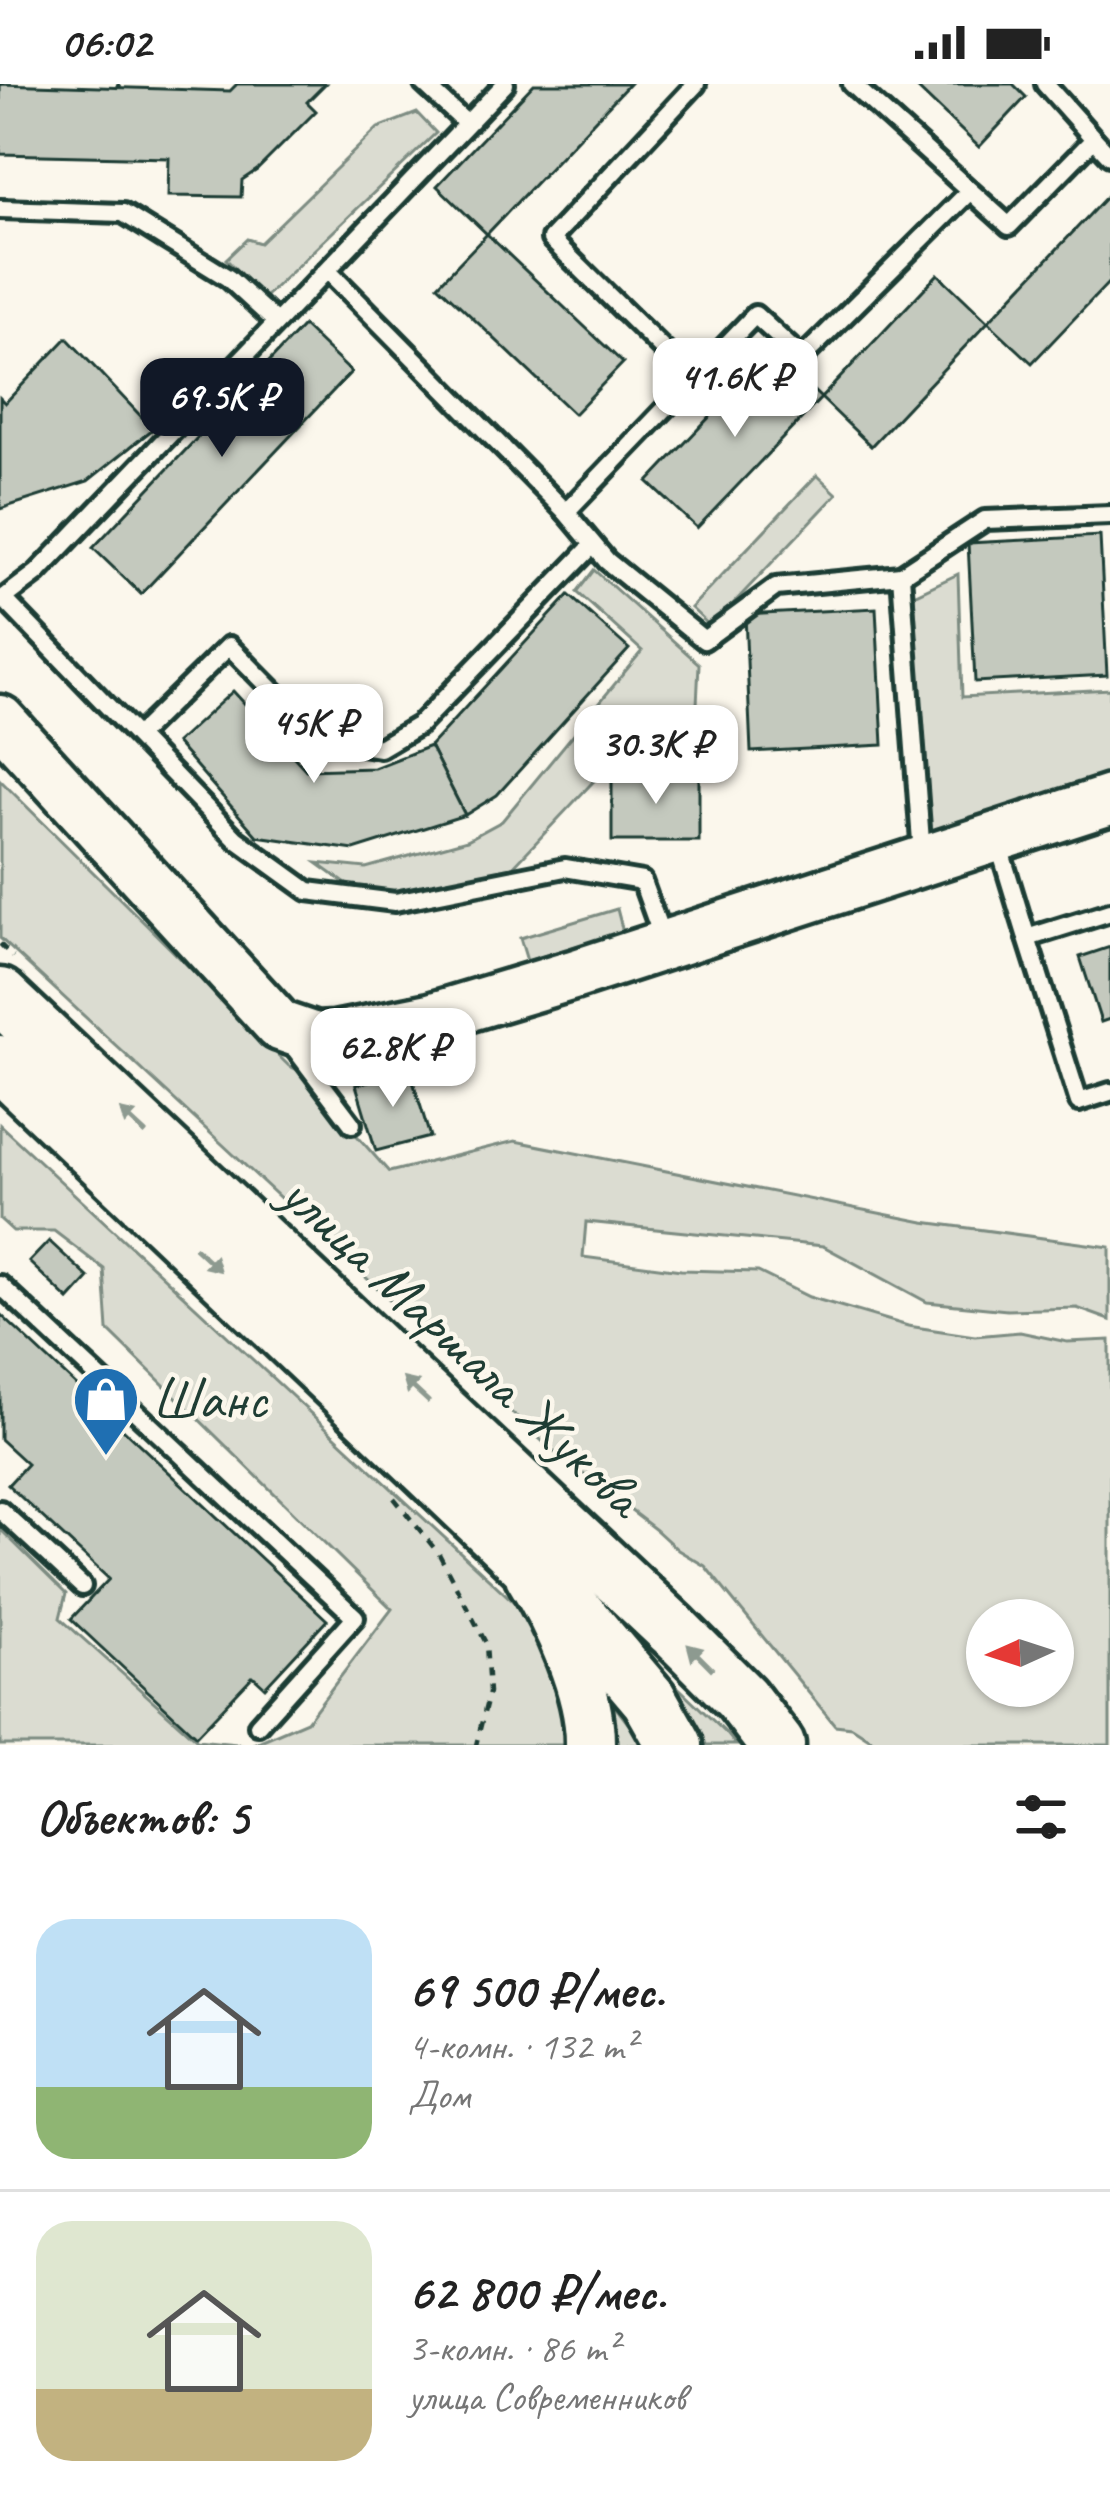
<!DOCTYPE html>
<html lang="ru">
<meta charset="utf-8">
<style>
body{margin:0;font-family:Caveat,sans-serif;background:#f2f2f2;color:#222;height:100vh;display:flex;flex-direction:column;font-size:45px;white-space:nowrap}
*{box-sizing:border-box;margin:0}
p{font-size:39px;color:#767676}
.icon{flex:none;width:66px;height:66px;fill:none;stroke:currentColor;stroke-width:2;stroke-linecap:round;stroke-linejoin:round}
.map{position:relative;height:1661px;overflow:hidden}
.sheet{display:flex;flex-direction:column;background:#fff;flex:1}
.sheet>*{flex:none}
.needle{width:78px;rotate:267deg}
.tools{position:absolute;left:966px;top:1515px;display:grid;gap:24px}
.tools a{display:grid;place-items:center;width:108px;height:108px;border-radius:50%;background:#fff;box-shadow:0 3px 9px #0004;font-size:60px}
.price{position:absolute;translate:-50% -102px;padding:0 27px;border-radius:24px;background:#fff;color:#222;font-size:39px;line-height:78px;filter:drop-shadow(0 3px 6px #0008)}
.price::after{content:'';position:absolute;left:50%;top:72px;width:36px;height:27px;margin-left:-18px;background:inherit;clip-path:polygon(0 0,100% 0,50% 100%)}
.price.current{background:#111827;color:#fff}
ul{padding:0;list-style:none}
li{display:flex;align-items:center;gap:36px;height:300px;padding:0 36px}
li+li{border-top:3px solid #e0e0e0}
li span{display:grid;place-items:center;flex:none;width:336px;height:240px;border-radius:36px;color:#555}
li>.icon{margin-inline-start:auto}
span .icon{width:144px;height:144px;fill:#fffc;stroke-width:1}
li b{font-size:51px}
h2{display:flex;justify-content:space-between;align-items:center;height:144px;padding:0 36px;font-size:51px}
.status{display:flex;justify-content:space-between;align-items:center;height:84px;padding:0 60px;background:#fff;direction:ltr}
.status svg{height:33px;fill:currentColor}
.map>svg:first-child{display:block}
.green{fill:#dbdcd1;stroke:#7d8c82;stroke-width:3;fill-rule:evenodd}
.building{fill:#c4c9be;stroke:#1f3d34;stroke-width:3}
.lines{fill:none;stroke-linecap:round;stroke-linejoin:round}
.lane-casing{stroke:#1f3d34;stroke-width:26}
.secondary-casing{stroke:#1f3d34;stroke-width:57}
.primary-casing{stroke:#1f3d34;stroke-width:63}
.path{stroke:#1f3d34;stroke-width:4.5;stroke-dasharray:9 9;stroke-linecap:butt}
.lane{stroke:#fbf7ec;stroke-width:16}
.secondary{stroke:#fbf7ec;stroke-width:48}
.primary{stroke:#fbf7ec;stroke-width:54}
.oneway{fill:#8d9a90}
.labels{text-anchor:middle;dominant-baseline:central;stroke-width:9;stroke-linejoin:round;paint-order:stroke}
.street-label{font-size:57px;fill:#1f3d34;stroke:#fbf7ec}
.poi-label{font-size:57px;fill:#1f3d34;stroke:#fbf7ec;text-anchor:start}
</style>
<div class="status"><b>06:02</b><svg viewBox="0 0 49 12"><path d="M0 12V9h3v3zM5 12V6h3v6zM10 12V3h3v9zM15 12V0h3v12zM26 1h20v11H26zM47 4h2v5h-2z"/></svg></div>
<div class="map">
<svg width="1110" height="1661" viewBox="0 0 1110 1661">
<rect width="100%" height="100%" fill="#fbf7ec"/>
<filter id="ink" filterUnits="userSpaceOnUse"><feTurbulence type="fractalNoise" baseFrequency=".00833" numOctaves="2"/><feDisplacementMap in="SourceGraphic" scale="24" xChannelSelector="R" yChannelSelector="G"/><feConvolveMatrix kernelMatrix="1 2 1 2 8 2 1 2 1" color-interpolation-filters="sRGB"/></filter>
<g filter="url(#ink)">
<g class="green">
<polygon points="417,29 436,49 264,214 226,175 247,155 260,159 378,44"/>
<polygon points="817,391 837,410 711,543 691,524"/>
<polygon points="594,486 699,580 694,682 607,683 510,786 397,810 353,805 317,779 366,784 467,756 502,737 642,567 577,508"/>
<polygon points="958,490 962,613 1110,605 1110,699 928,757 914,511"/>
<path d="M0 696 289 982 300 987 389 1088 515 1057 924 1138 1110 1163V1236L1077 1224 1007 1226 927 1218 823 1162 586 1138 583 1173 681 1186 758 1188 809 1213 908 1242 975 1252 1020 1248 1067 1258 1110 1256V1661H880L852 1643 835 1641 705 1482 678 1466 656 1446 553 1367 0 854ZM987 1536H1053V1602H987Z"/>
<polygon points="617,825 623,848 527,877 520,854"/>
<polygon points="0,1041 516,1520 542,1565 560,1612 568,1661 251,1661 307,1637 392,1525 108,1246 104,1185 54,1147 13,1147 0,1135"/>
<polygon points="0,1445 66,1510 60,1534 197,1656 247,1661 0,1661"/>
<polygon points="658,1584 728,1651 736,1661 697,1661"/>
<polygon points="598,1600 640,1655 644,1661 605,1661"/>
</g>
<g class="building">
<polygon points="0,0 230,7 237,0 325,0 307,18 316,27 257,86 242,96 241,113 168,112 169,74 0,70"/>
<polygon points="534,0 629,0 487,150 437,102"/>
<polygon points="913,0 1013,0 1026,13 979,63"/>
<polygon points="1110,109 1110,197 1032,279 988,238"/>
<polygon points="487,150 623,279 574,330 438,201"/>
<polygon points="938,190 988,238 871,362 821,314"/>
<polygon points="303,242 351,288 141,510 93,464"/>
<polygon points="67,254 153,345 88,397 0,425 0,314 5,319"/>
<polygon points="772,267 821,314 697,444 648,398"/>
<polygon points="1100,452 1107,591 975,598 968,459"/>
<polygon points="569,511 629,565 497,711 465,731 430,662"/>
<polygon points="876,524 883,661 751,668 745,531"/>
<polygon points="233,607 306,686 374,684 430,662 465,731 354,766 257,752 176,659"/>
<rect x="612" y="689" width="87" height="68"/>
<polygon points="1110,863 1110,935 1101,938 1080,873"/>
<polygon points="409,984 430,1053 376,1067 356,1001"/>
<polygon points="49,1157 89,1194 69,1216 29,1178"/>
<polygon points="0,1230 327,1536 265,1603 253,1592 196,1652 71,1535 109,1495 8,1401 27,1380 0,1355"/>
</g>
<g class="lines">
<defs>
<g id="lane">
<polyline points="424,0 466,39"/>
<polyline points="852,0 1009,142 1094,55 1045,0"/>
<polyline points="1094,55 1110,72"/>
<polyline points="0,125 123,129 228,194 276,238"/>
<polyline points="328,187 566,428"/>
<polyline points="693,295 551,155 696,0"/>
<polyline points="901,491 985,436 1110,431"/>
<polyline points="4,515 236,755 308,807 395,818 565,784 642,797 664,858"/>
<polyline points="0,517 37,489 505,0"/>
<polyline points="137,652 229,562 320,654 380,664 419,641 593,461"/>
<polyline points="998,759 1027,854 1110,828"/>
<polyline points="922,771 901,491 776,503 704,556 607,477 566,428 755,231 802,274 969,108"/>
<polyline points="1027,854 1079,1018 1110,1008"/>
<polyline points="290,958 352,1040"/>
<polyline points="0,1201 355,1533 258,1641"/>
<polyline points="0,1426 82,1502"/>
</g>
<g id="secondary">
<polyline points="0,636 280,942 315,954 335,953 430,934 573,891 1110,716"/>
<path d="M530 1492C558 1537 591 1608 590 1661"/>
</g>
<g id="primary">
<polyline points="0,912 673,1546 741,1614 777,1661"/>
<polyline points="0,979 567,1518 649,1615 675,1661"/>
</g>
</defs>
<use href="#lane" class="lane-casing"/>
<use href="#secondary" class="secondary-casing"/>
<use href="#primary" class="primary-casing"/>
<g class="path">
<polyline points="117,0 120,4"/>
<polyline points="0,860 13,873"/>
<polyline points="394,1414 439,1470 486,1559 489,1609 476,1661"/>
</g>
<use href="#lane" class="lane"/>
<use href="#secondary" class="secondary"/>
<use href="#primary" class="primary"/>
</g>
<defs><path id="oneway-solid" d="M-6-.8H1V-3.2L6.5 0L1 3.2V.8H-6Z" transform="scale(3)"/></defs>
<g class="oneway">
<use href="#oneway-solid" transform="translate(133 1038) rotate(-137)"/>
<use href="#oneway-solid" transform="translate(207 1175) rotate(43)"/>
<use href="#oneway-solid" transform="translate(416 1306) rotate(-137)"/>
<use href="#oneway-solid" transform="translate(700 1573) rotate(-135)"/>
</g>
</g>
<defs>
<symbol id="shop-pin" viewBox="-11 -11 22 30"><path d="M0 17L-7.5 6A9.5 9.5 0 1 1 7.5 6Z" fill="#1f6fb2" stroke="#fbf7ec"/><path d="M-5-2.5h2.3a2.7 3.5 0 0 1 5.4 0H5L5.5 6h-11ZM-1.5-2.5h3a1.5 2.3 0 0 0-3 0Z" fill="#fff"/></symbol>
</defs>
<g fill-rule="evenodd">
<use href="#shop-pin" x="68" y="1277" width="76" height="104"/>
</g>
<g class="labels">
<g class="street-label">
<text transform="translate(462 1261) rotate(43)">улица Маршала Жукова</text>
</g>
<g class="poi-label">
<text x="152" y="1315">Шанс</text>
</g>
</g>
</svg>
<div class="tools">
<a><svg class="needle" viewBox="-14 -14 28 28"><path d="M0-13l5 13h-10z" fill="#e53935"/><path d="M0 13l5-13h-10z" fill="#767676"/></svg></a>
</div>
<b class="price" style="left:735px;top:356px">41.6K ₽</b>
<b class="price current" style="left:222px;top:376px">69.5K ₽</b>
<b class="price" style="left:314px;top:702px">45K ₽</b>
<b class="price" style="left:656px;top:723px">30.3K ₽</b>
<b class="price" style="left:393px;top:1026px">62.8K ₽</b>
</div>
<section class="sheet">
<h2>Объектов: 5<svg class="icon" aria-label="filters" viewBox="0 0 24 24"><path d="M4 7h16M4 17h16"/><circle cx="9" cy="7" r="2"/><circle cx="15" cy="17" r="2"/></svg></h2>
<ul>
<li><span style="background:linear-gradient(#bfe0f5 70%,#8fb573 0)"><svg class="icon" aria-label="home" viewBox="0 0 24 24"><path d="M3 11l9-7 9 7M6 9v11h12V9"/></svg></span><div><b>69 500 ₽/мес.</b><p>4-комн. · 132 m²</p><p>Дом</p></div></li>
<li><span style="background:linear-gradient(#dfe7d0 70%,#c2b280 0)"><svg class="icon" aria-label="home" viewBox="0 0 24 24"><path d="M3 11l9-7 9 7M6 9v11h12V9"/></svg></span><div><b>62 800 ₽/мес.</b><p>3-комн. · 86 m²</p><p>улица Современников</p></div></li>
</ul>
</section>
